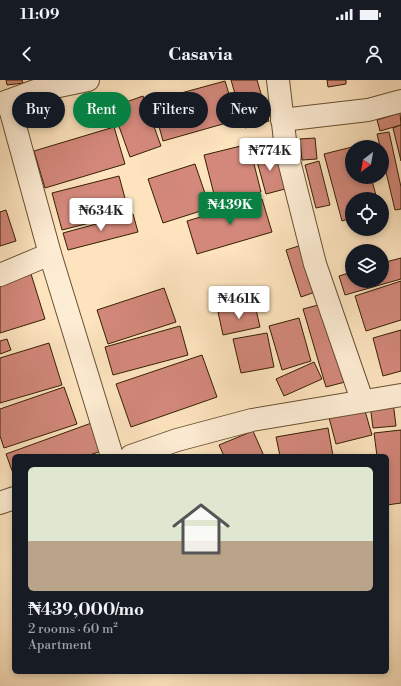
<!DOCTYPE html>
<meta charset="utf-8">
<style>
body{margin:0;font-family:"Libre Bodoni",serif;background:#20242c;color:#f1f3f6;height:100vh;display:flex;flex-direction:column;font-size:15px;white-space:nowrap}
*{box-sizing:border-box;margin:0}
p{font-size:13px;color:#9ea1a6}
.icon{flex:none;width:22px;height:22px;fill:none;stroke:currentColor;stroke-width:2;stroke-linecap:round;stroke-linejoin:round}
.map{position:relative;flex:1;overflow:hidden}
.panel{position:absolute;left:12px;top:374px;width:377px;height:220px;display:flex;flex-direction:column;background:#171b24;border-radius:6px;box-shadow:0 2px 6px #0003}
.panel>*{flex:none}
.guide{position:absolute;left:12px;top:12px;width:377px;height:36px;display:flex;gap:8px}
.needle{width:26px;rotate:211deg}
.buttons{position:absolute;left:345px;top:60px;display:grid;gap:8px}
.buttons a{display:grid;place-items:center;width:44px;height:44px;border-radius:50%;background:#171b24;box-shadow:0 2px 6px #0003;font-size:20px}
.price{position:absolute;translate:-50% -34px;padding:0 9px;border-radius:4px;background:#fff;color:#222;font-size:13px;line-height:26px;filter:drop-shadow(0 1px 2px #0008)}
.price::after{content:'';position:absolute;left:50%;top:24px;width:12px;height:9px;margin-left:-6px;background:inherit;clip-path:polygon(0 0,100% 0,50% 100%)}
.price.selected{background:#0b8043;color:#fff}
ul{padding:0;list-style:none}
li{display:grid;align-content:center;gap:8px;height:212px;padding:0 16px}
li span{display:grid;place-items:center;height:124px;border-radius:6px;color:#555}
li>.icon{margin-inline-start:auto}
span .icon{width:72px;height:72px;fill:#fffc;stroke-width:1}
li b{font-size:17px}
.pill{padding:0 14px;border-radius:18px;background:#171b24;box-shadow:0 2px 6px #0003;font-size:14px;line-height:36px}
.pill.selected{background:#0b8043;color:#fff}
.status{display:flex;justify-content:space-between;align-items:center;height:28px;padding:0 20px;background:#171b24;direction:ltr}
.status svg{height:11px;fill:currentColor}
header{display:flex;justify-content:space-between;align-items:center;height:52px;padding:0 16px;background:#171b24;font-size:18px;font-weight:800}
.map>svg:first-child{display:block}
.building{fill:#d3887b;stroke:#362000}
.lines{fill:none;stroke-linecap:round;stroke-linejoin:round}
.street-casing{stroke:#685130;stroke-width:24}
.street{stroke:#feedd5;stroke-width:22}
</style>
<div class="status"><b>11:09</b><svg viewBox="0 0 49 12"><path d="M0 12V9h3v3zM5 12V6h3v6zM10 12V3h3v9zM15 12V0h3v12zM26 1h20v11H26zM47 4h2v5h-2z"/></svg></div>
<header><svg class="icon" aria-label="back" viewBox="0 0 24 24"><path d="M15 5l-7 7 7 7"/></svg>Casavia<svg class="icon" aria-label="person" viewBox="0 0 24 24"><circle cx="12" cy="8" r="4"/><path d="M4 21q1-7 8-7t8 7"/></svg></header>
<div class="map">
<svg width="401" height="606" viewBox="0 0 401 606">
<rect width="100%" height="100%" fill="#fde4bf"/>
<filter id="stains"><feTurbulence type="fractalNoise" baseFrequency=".005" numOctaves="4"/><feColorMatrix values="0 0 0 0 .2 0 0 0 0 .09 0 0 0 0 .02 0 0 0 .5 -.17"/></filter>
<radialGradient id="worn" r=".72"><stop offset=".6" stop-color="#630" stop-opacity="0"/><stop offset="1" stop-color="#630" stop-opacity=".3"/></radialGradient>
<g class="building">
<polygon points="6,0 22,0 23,3 7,5"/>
<polygon points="231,0 257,0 269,41 245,48"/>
<polygon points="327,0 346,0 346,4 328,7"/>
<polygon points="225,1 237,40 163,61 152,21"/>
<polygon points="143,16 161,66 130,77 112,27"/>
<polygon points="400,33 401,45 380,51 377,40"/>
<polygon points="401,45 401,81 393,48"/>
<polygon points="114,47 125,84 45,108 34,71"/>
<polygon points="389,52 401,107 401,129 395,130 382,75 382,67 380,67 377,54"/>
<polygon points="315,58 317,79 302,80 300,59"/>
<polygon points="249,64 261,112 216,122 204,75"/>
<polygon points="352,67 352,97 371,97 377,119 352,119 352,138 342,141 324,74"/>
<polygon points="275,70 285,109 266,114 255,74"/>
<polygon points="319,81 330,125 316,128 305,85"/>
<polygon points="195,84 210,128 163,143 148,99"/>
<polygon points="119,96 129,133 62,150 52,113"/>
<polygon points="262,119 272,152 197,174 187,141"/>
<polygon points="6,130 16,161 0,166 0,132"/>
<polygon points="133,134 138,152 68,170 63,153"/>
<polygon points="302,165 318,211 301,217 286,170"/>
<polygon points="401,178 401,199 345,215 339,196 352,192 352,201 382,201 382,183"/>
<polygon points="31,194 45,239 0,253 0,204"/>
<polygon points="401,201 401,240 366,251 355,216"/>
<polygon points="164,208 176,242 108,264 97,230"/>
<polygon points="322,224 345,302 326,307 303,229"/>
<polygon points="255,225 260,247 223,255 218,232"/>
<polygon points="299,238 311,281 282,290 269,246"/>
<polygon points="180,246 188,275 113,295 105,267"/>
<polygon points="401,250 401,291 383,296 373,258"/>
<polygon points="267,253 274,287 241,293 233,259"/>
<polygon points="7,259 11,270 0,274 0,261"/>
<polygon points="49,263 62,305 0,323 0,278"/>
<polygon points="202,275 217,317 131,347 116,304"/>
<polygon points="314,282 322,299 284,316 276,299"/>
<polygon points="64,307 77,344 4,368 0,356 0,329"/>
<polygon points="393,322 396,346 373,348 370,325"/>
<polygon points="363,324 372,355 336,364 328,334"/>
<polygon points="97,341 107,369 87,376 14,376 14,396 6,374"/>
<polygon points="328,348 333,376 280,376 276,357"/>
<polygon points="401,350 401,423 387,425 387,376 377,376 374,353"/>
<polygon points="253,351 264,376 224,376 219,365"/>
</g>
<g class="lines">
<defs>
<g id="street">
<polyline points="278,0 286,69 315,184 362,320"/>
<polyline points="8,21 50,174 112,376"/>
<polyline points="0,24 35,11 88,0"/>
<polyline points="282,40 368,30 401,21"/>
<polyline points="0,195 50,174"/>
<polyline points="131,376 177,360 252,340 401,315"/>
<polyline points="0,423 14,418"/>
</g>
</defs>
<use href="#street" class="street-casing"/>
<use href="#street" class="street"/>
</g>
<rect width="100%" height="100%" filter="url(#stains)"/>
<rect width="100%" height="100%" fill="url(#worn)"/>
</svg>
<div class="buttons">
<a><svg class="needle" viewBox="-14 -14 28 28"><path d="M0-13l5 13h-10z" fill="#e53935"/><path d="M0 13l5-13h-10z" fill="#9ea1a6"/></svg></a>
<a><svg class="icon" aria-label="locate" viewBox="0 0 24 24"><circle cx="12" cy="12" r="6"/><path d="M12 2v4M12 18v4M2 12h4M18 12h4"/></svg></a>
<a><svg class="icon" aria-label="layers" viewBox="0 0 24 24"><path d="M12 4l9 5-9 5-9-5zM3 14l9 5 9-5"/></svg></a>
</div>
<b class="price" style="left:270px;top:92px">₦774K</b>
<b class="price selected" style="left:230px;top:146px">₦439K</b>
<b class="price" style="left:101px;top:152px">₦634K</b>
<b class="price" style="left:239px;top:240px">₦461K</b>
<div class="guide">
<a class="pill">Buy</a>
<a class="pill selected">Rent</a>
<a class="pill">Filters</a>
<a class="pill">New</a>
</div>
<section class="panel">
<ul>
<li><span style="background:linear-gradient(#dfe7d0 60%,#b9a48a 0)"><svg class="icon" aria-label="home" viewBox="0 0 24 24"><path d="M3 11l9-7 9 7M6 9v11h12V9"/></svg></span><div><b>₦439,000/mo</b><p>2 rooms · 60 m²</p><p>Apartment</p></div></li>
</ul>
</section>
</div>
